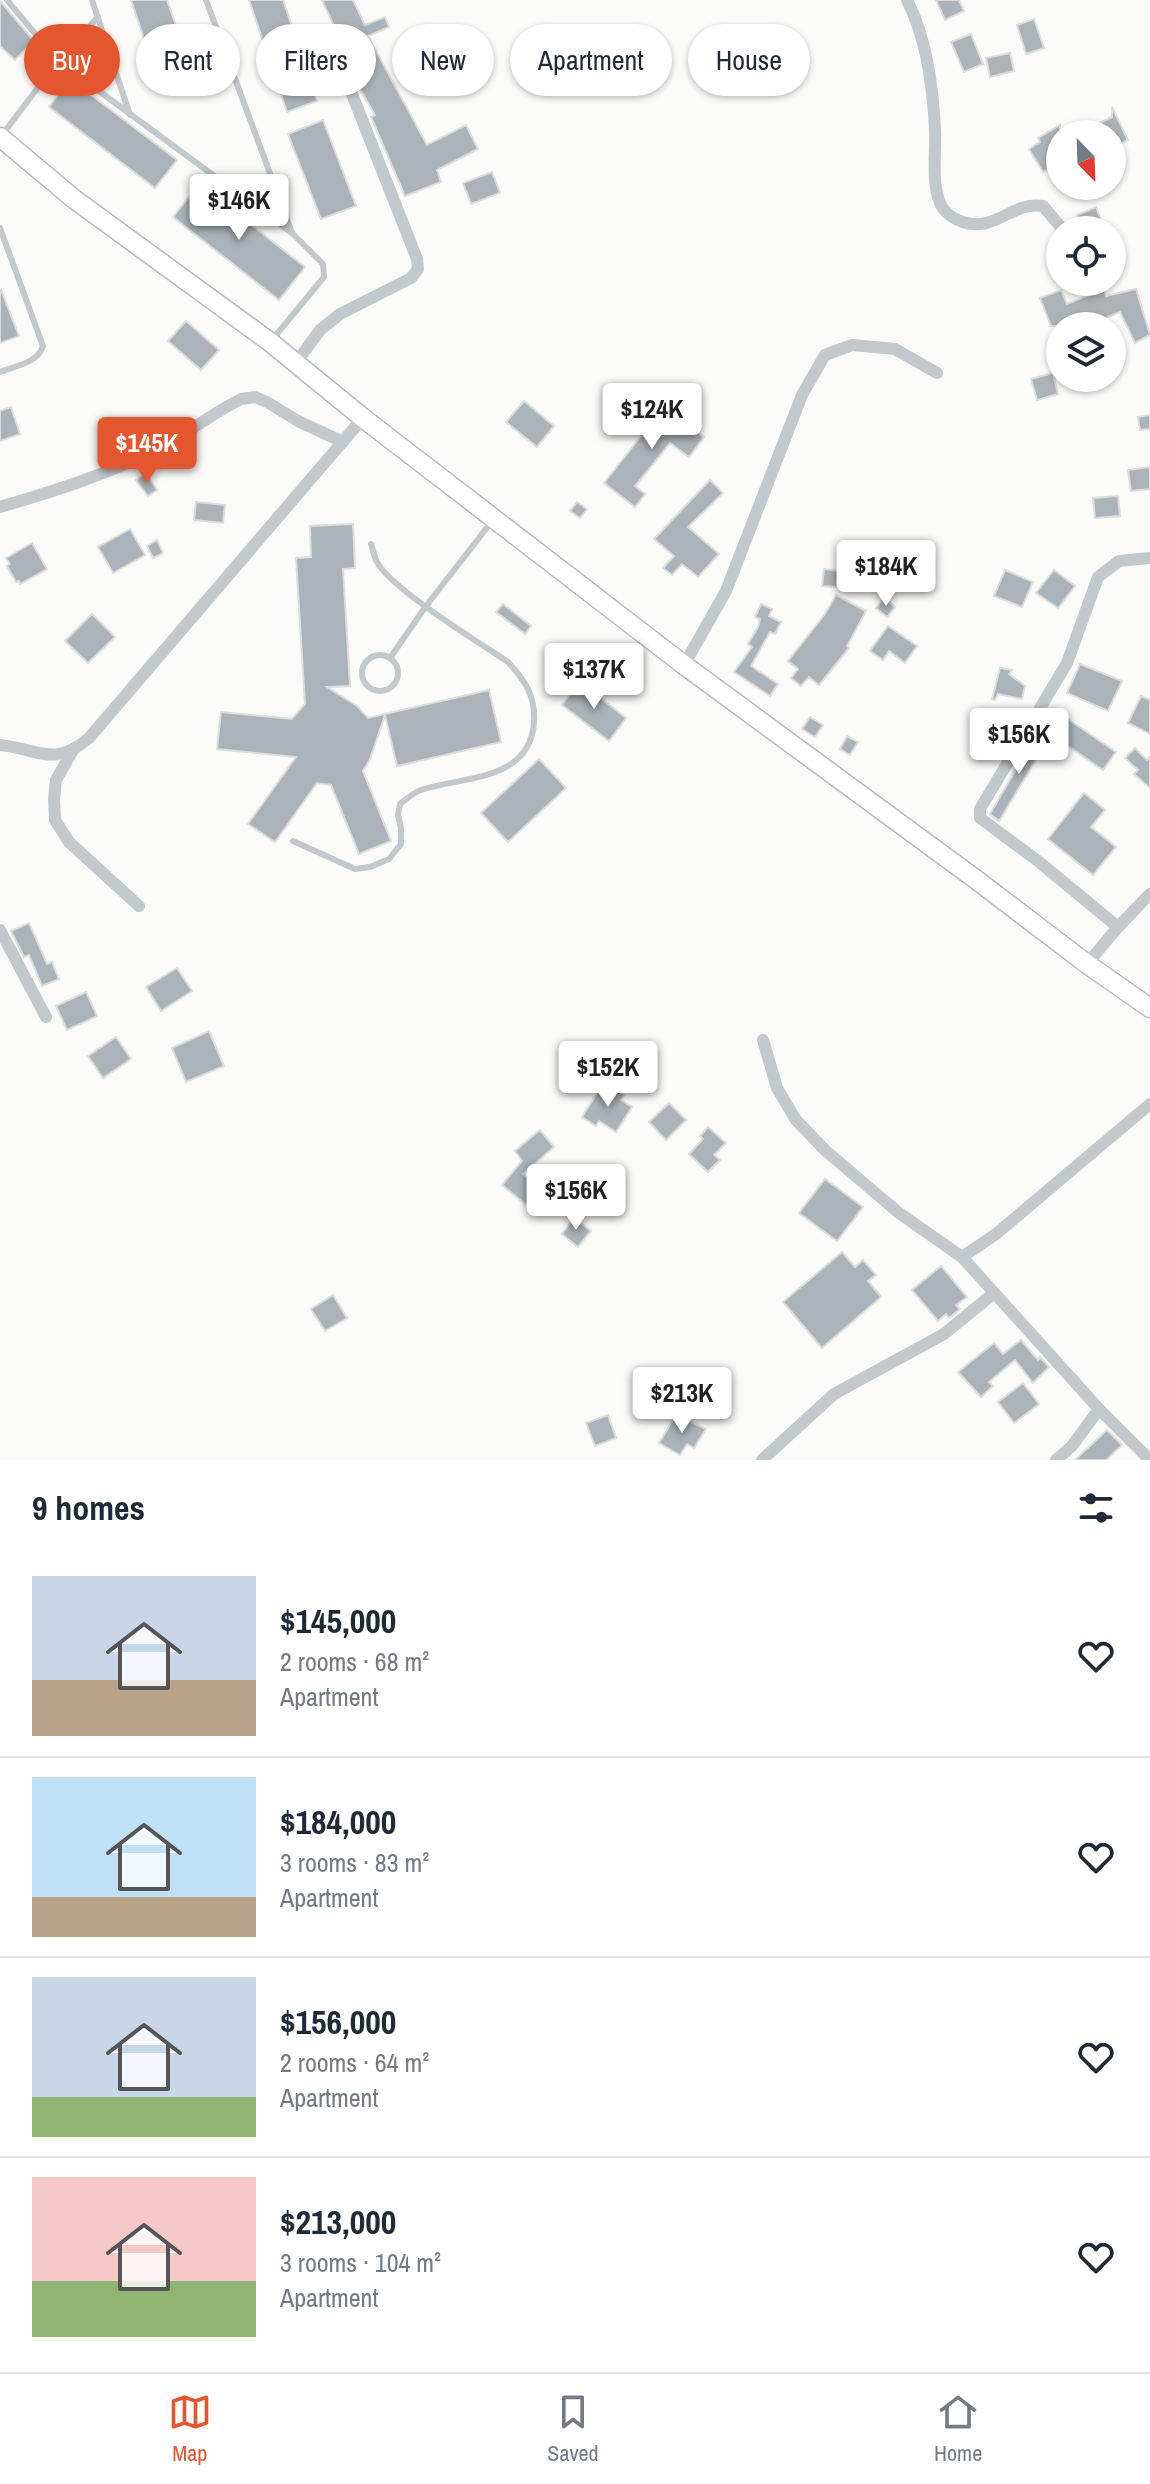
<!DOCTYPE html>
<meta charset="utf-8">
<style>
body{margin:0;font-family:"Archivo Narrow",sans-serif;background:#f2f2f3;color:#1f2937;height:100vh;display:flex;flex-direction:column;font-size:30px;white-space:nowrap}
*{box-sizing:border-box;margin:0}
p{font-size:26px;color:#747a83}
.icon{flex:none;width:44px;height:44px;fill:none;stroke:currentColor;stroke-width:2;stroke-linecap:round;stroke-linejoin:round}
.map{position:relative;height:1460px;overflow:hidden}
.side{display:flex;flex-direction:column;background:#fff;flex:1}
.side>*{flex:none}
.hud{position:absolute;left:24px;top:24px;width:1102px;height:72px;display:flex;gap:16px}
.needle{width:52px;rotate:157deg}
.fabs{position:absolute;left:1046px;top:120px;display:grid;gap:16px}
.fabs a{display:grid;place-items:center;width:80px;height:80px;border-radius:50%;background:#fff;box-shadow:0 2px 6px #0004;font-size:40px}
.price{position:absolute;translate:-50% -68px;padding:0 18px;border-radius:8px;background:#fff;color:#222;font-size:26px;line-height:52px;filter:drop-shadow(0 2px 4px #0008)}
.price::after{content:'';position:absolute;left:50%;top:48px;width:24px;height:18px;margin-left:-12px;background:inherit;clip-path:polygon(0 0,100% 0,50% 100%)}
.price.on{background:#e4572e;color:#fff}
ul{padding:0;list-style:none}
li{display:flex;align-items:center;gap:24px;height:200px;padding:0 32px}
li+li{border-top:2px solid #e0e1e3}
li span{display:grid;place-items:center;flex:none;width:224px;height:160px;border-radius:0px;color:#555}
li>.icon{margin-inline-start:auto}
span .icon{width:96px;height:96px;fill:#fffc;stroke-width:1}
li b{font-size:34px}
h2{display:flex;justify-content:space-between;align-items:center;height:96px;padding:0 32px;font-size:34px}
.chip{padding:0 28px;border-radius:36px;background:#fff;box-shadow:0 2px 6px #0004;font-size:28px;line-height:72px}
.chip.on{background:#e4572e;color:#fff}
.tab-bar{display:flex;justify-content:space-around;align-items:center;height:112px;border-top:2px solid #e0e1e3;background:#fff;font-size:22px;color:#747a83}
.tab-bar a{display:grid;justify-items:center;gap:4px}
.tab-bar .on{color:#e4572e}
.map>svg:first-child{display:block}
.building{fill:#aab3b9;stroke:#dcdcda;stroke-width:2}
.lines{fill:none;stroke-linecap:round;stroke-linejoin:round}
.primary-casing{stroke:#b5babe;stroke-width:21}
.lane{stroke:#c3c8cc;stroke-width:6}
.street{stroke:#c3c8cc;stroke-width:12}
.primary{stroke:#fff;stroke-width:18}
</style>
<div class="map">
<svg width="1150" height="1460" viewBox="0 0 1150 1460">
<rect width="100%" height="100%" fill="#fafaf8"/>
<g class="building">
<polygon points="131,0 167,0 193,74 160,86"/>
<polygon points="249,0 283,0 317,101 287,112"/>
<polygon points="322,0 353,0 365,25 385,17 389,27 368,36 427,145 466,125 478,149 437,170 441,182 405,196 371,117 375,115 360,89 345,53 336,41 340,39"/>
<polygon points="936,0 959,0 964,11 945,20"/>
<polygon points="0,1 34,41 15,60 0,46"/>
<polygon points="1034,19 1044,48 1026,54 1017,25"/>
<polygon points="971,34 983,64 964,72 951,42"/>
<polygon points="1010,53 1014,71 990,77 986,58"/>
<polygon points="70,79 177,160 155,188 49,107"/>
<polygon points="1112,107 1128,140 1112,148 1112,134 1076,134 1112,117"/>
<polygon points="323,120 356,206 321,219 288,134"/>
<polygon points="1060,125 1060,187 1049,169 1043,172 1029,149 1040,142 1038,138"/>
<polygon points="492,172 500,193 471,204 463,183"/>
<polygon points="199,184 305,267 279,300 173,217"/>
<polygon points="1096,207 1105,230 1083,230 1077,215"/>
<polygon points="1104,289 1106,296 1136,289 1150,335 1135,343 1120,312 1086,326 1051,326 1040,298 1061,290 1067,304"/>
<polygon points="1,290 19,336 0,343 0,291"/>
<polygon points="186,321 219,350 201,370 168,341"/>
<polygon points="1053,373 1058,394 1037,400 1031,379"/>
<polygon points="524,401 554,426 537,447 506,422"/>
<polygon points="657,401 704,437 689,457 670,443 635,486 645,494 635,507 604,483 649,426 641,421"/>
<polygon points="11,407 20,434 0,441 0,411"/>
<polygon points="1150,415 1150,429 1140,430 1138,417"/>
<polygon points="1150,467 1150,489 1131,491 1128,470"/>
<polygon points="146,473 157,490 148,496 136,480"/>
<polygon points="710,480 723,493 688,527 719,554 698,577 682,564 672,575 663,568 674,556 654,539"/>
<polygon points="1118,496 1120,516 1095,518 1093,498"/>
<polygon points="196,502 225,505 223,523 194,520"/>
<polygon points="577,502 587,509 580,518 570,511"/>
<polygon points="353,524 355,568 343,569 350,686 327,687 357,706 368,718 489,690 501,742 397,766 385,715 370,759 363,771 391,841 359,854 331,785 317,783 275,842 248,824 296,757 217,749 221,712 292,719 305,704 296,558 311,557 310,526"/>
<polygon points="130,529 145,555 113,573 98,547"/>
<polygon points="157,540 163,553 153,558 147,546"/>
<polygon points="32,543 47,569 20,584 19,581 16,582 7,566 10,564 6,558"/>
<polygon points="824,569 839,571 837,587 822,586"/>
<polygon points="1005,570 1033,582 1022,607 994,596"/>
<polygon points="1054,570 1075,586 1058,608 1036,593"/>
<polygon points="836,595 866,611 847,646 849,648 819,685 809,677 801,686 791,678 798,669 788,661 825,614"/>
<polygon points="884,598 895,607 887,617 876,608"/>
<polygon points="503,604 531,626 525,634 496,612"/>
<polygon points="761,604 772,609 769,616 781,622 775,634 770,632 751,666 778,684 770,696 734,672 752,647 748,644 758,627 760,619 755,617"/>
<polygon points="92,614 115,637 88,663 65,641"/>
<polygon points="888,626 917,646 905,663 889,651 883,660 870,651"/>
<polygon points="1080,664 1122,681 1108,711 1067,693"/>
<polygon points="1000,668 1012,670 1009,674 1025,686 1022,699 998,694 995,700 992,699"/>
<polygon points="580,682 626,718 609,741 562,705"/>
<polygon points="1141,696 1150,700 1150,734 1128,723"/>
<polygon points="1059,713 1116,752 1103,770 1046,731"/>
<polygon points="810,717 823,725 815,737 802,729"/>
<polygon points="1037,733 1048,740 999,821 990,814"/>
<polygon points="847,736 858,742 850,755 840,749"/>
<polygon points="1135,748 1147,760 1150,757 1150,788 1134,774 1138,770 1125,758"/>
<polygon points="539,759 566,788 508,842 481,813"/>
<polygon points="1084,793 1105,810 1091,827 1116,847 1093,875 1048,839"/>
<polygon points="29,923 47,964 52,962 59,979 42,986 29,955 24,957 11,931"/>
<polygon points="177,968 192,991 161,1011 146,987"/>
<polygon points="86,992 97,1016 67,1030 56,1006"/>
<polygon points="209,1031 224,1066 186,1082 172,1048"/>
<polygon points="116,1037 131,1059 103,1078 88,1056"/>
<polygon points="611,1086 625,1095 621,1100 632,1107 616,1132 599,1121 596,1126 582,1117 601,1087 607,1091"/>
<polygon points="669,1103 686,1120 666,1140 649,1122"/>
<polygon points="708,1127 726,1143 714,1155 720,1160 708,1172 689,1154 703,1139 700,1136"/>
<polygon points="540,1130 554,1147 523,1174 543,1190 529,1207 502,1185 522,1161 515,1151"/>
<polygon points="825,1179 863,1207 837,1241 799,1213"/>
<polygon points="574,1218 591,1231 578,1247 562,1234"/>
<polygon points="842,1252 855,1267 863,1260 876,1275 868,1281 881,1297 822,1348 783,1302"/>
<polygon points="941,1266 967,1297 956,1305 960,1309 949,1318 946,1314 938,1321 912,1290"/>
<polygon points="333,1295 347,1318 325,1331 311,1309"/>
<polygon points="1021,1340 1038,1360 1040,1357 1049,1367 1033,1383 1015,1360 989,1382 993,1386 981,1397 958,1372 994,1343 1003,1354"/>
<polygon points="1023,1383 1039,1404 1014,1423 998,1402"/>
<polygon points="608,1415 616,1438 595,1446 586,1423"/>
<polygon points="676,1415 706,1429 694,1448 687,1444 680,1455 659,1443"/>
<polygon points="1107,1430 1122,1445 1106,1460 1075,1460"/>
</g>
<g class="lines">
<defs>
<polyline id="primary" points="0,137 74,199 270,342 363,418 684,665 978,881 1087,964 1150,1008"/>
</defs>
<use href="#primary" class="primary-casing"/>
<g class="lane">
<polyline points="7,0 58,61 292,233 323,264 324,277 272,340"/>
<polyline points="92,0 130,115"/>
<polyline points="206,0 292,233"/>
<polyline points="2,135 58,61 98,17"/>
<path d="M0 228 43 346C38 363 15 366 0 372"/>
<circle cx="380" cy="673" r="18"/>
<polyline points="390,658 426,606 493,520"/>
<path d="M293 841 355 869 370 867 389 859 401 844V828L398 815 400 804C406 799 413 793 421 790 463 776 529 782 534 723 536 697 525 680 508 662 480 643 390 588 377 562 374 557 373 549 371 544"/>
</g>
<g class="street">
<path d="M907 0C927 39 933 86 935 130 936 153 932 176 938 197 941 210 951 218 963 222 995 233 1012 201 1043 206L1060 226"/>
<polyline points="296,363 320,330 340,314 411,278 418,269 417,259 337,56"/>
<path d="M0 507C55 491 111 473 162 447 189 432 213 413 241 399L255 397 267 402 298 421 343 442"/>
<polyline points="684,665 726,591 802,395 825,355 852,345 895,349 937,373"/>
<path d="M0 745C38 749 54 768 89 738L363 418"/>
<polyline points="73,750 56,780 54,799 55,820 69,842 139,906"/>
<polyline points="1118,927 1038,861 980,818 980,809 1067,663 1098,577 1119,561 1150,558"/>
<polyline points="0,930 46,1017"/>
<polyline points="1087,964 1118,927 1150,894"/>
<polyline points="763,1040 777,1088 796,1120 826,1151 899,1213 962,1257"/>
<polyline points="762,1460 834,1394 944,1334 994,1293"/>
<polyline points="1056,1460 1072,1446 1099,1409"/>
<polyline points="1150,1460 1099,1409 962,1257 996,1234 1150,1104"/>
</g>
<use href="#primary" class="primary"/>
</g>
</svg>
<div class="fabs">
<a><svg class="needle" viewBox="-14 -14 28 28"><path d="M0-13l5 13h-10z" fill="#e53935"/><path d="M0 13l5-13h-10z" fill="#747a83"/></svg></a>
<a><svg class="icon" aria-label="locate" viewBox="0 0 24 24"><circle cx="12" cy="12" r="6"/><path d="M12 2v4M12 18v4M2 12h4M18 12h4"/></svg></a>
<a><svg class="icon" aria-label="layers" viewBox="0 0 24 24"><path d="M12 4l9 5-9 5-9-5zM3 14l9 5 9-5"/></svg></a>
</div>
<b class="price" style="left:239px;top:242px">$146K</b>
<b class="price" style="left:652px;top:451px">$124K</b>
<b class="price on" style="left:147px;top:485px">$145K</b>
<b class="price" style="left:886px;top:608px">$184K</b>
<b class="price" style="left:594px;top:711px">$137K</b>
<b class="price" style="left:1019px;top:776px">$156K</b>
<b class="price" style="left:608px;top:1109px">$152K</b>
<b class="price" style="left:576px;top:1232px">$156K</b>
<b class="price" style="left:682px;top:1435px">$213K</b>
<div class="hud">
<a class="chip on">Buy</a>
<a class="chip">Rent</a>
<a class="chip">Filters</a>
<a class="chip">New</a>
<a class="chip">Apartment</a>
<a class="chip">House</a>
</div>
</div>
<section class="side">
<h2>9 homes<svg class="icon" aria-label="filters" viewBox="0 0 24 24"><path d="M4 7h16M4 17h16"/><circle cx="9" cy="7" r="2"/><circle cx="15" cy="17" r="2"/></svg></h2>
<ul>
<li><span style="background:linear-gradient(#c9d6e8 65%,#b9a48a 0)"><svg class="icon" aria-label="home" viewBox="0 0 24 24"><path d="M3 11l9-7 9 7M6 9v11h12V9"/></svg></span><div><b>$145,000</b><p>2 rooms · 68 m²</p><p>Apartment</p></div><svg class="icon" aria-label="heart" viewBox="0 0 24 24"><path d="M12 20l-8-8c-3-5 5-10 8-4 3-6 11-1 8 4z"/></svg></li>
<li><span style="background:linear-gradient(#bfe0f5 75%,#b9a48a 0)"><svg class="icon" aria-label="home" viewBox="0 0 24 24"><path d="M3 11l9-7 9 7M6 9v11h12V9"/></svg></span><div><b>$184,000</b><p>3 rooms · 83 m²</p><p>Apartment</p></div><svg class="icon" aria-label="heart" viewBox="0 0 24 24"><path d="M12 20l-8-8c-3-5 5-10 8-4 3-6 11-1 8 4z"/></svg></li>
<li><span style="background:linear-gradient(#c9d6e8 75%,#8fb573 0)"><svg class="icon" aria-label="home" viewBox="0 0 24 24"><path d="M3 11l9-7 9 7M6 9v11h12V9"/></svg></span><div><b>$156,000</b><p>2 rooms · 64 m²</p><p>Apartment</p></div><svg class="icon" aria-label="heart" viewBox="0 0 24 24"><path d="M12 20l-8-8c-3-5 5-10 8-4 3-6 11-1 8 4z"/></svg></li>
<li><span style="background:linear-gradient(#f6c9c9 65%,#8fb573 0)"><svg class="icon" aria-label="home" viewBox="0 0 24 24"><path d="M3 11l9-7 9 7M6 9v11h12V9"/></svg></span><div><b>$213,000</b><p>3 rooms · 104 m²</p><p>Apartment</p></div><svg class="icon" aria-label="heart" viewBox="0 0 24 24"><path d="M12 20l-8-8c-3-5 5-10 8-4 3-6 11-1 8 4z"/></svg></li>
</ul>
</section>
<nav class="tab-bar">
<a class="on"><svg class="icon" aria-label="map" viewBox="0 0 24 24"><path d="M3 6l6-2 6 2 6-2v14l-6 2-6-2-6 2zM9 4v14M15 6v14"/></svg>Map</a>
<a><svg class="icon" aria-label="saved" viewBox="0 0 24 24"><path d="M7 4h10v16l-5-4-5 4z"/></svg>Saved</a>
<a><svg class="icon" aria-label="home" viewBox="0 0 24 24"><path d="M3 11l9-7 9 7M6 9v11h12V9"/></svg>Home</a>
</nav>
